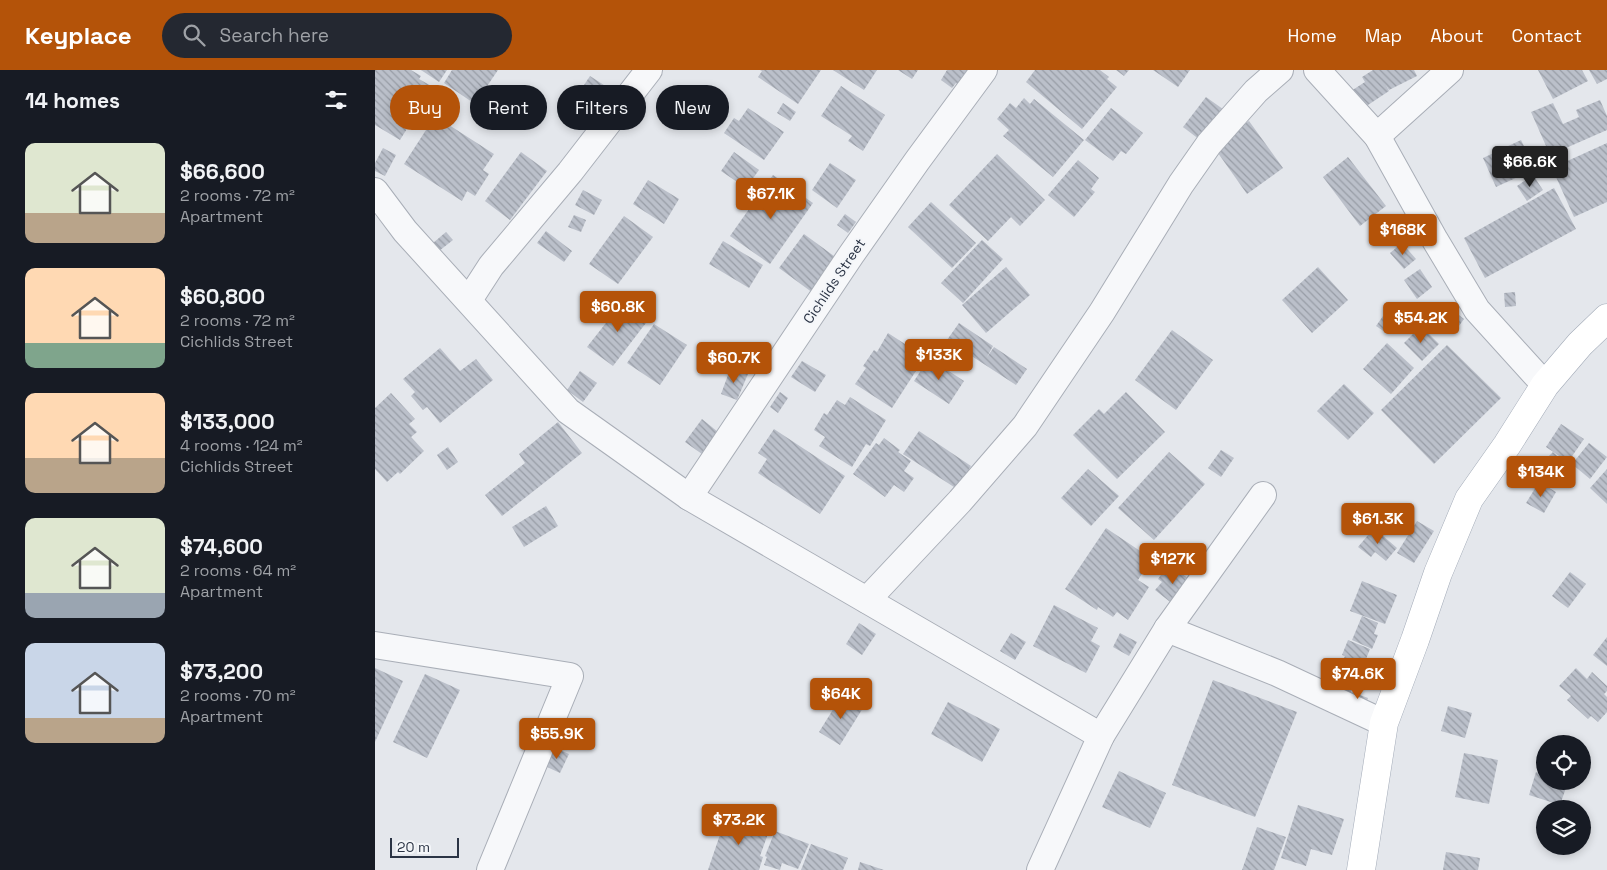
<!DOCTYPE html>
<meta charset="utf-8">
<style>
body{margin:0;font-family:"Space Grotesk",sans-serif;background:#242831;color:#f1f3f6;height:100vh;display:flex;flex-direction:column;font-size:19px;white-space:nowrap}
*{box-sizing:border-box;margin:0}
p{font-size:16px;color:#9ea1a6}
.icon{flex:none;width:28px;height:28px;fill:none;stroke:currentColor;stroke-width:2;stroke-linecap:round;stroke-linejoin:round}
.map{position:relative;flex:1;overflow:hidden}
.drawer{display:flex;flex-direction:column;background:#171b24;width:375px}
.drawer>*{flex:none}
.banner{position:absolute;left:15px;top:15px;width:475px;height:45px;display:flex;gap:10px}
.buttons{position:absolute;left:1161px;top:665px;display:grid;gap:10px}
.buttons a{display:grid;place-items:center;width:55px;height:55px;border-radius:50%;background:#171b24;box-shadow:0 2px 8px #0003;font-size:25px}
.scale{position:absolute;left:15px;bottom:12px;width:69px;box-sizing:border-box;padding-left:5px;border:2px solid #2b3445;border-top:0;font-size:14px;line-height:18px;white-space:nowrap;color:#2b3445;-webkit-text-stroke:4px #f4f6f9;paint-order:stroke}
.price{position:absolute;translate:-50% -42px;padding:0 11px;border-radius:5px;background:#b45309;color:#fff;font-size:16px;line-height:32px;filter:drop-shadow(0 1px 2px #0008)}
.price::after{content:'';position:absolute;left:50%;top:30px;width:15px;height:11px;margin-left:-8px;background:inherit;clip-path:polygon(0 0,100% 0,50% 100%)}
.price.selected{background:#222;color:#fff}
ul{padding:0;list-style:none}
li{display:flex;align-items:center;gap:15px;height:125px;padding:0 25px}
li span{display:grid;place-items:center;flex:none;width:140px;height:100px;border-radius:10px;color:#555}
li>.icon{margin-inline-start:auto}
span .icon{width:60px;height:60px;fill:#fffc;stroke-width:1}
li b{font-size:21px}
h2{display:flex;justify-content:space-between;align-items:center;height:60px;padding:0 25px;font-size:21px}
.tag{padding:0 18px;border-radius:22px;background:#171b24;box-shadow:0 2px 8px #0003;font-size:18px;line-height:45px}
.tag.selected{background:#b45309;color:#fff}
header{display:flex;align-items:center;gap:30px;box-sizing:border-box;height:70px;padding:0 25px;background:#b45309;color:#fff}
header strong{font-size:24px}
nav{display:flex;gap:28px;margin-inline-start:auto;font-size:18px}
.search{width:350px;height:45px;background:#242831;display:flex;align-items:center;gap:12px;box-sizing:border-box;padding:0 18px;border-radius:28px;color:#9ea1a6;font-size:19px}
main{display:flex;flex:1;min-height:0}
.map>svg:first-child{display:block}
.building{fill:url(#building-back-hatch)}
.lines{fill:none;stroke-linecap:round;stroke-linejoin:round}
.minor-casing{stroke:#a9aeb7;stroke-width:28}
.major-casing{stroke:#a3abb8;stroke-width:29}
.minor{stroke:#f7f8fa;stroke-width:26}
.major{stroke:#fff;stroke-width:28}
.labels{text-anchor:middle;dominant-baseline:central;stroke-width:4;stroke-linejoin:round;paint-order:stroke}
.street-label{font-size:14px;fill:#2b3445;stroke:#f4f6f9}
</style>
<header>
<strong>Keyplace</strong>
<div class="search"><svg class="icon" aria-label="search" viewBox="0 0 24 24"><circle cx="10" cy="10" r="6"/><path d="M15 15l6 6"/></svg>Search here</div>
<nav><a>Home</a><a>Map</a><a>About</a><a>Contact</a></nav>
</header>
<main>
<section class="drawer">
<h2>14 homes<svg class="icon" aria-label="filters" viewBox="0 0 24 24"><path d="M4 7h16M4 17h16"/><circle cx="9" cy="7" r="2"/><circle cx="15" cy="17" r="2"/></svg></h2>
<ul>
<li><span style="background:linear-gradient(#dfe7d0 70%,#b9a48a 0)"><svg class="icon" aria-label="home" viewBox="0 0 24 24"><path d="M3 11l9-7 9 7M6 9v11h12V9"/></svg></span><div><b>$66,600</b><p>2 rooms · 72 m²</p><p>Apartment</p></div></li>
<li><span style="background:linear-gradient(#ffd9b3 75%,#7fa58c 0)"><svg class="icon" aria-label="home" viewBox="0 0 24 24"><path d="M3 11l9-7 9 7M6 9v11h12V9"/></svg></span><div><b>$60,800</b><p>2 rooms · 72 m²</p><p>Cichlids Street</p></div></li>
<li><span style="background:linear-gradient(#ffd9b3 65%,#b9a48a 0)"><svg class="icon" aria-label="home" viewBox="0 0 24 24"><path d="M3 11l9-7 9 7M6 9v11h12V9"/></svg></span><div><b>$133,000</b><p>4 rooms · 124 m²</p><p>Cichlids Street</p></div></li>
<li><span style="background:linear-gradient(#dfe7d0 75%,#9aa5b1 0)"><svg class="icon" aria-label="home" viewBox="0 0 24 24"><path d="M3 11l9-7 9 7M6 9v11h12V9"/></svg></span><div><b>$74,600</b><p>2 rooms · 64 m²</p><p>Apartment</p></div></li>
<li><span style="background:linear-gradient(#c9d6e8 75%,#b9a48a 0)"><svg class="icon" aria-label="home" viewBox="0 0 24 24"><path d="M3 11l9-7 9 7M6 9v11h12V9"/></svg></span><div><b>$73,200</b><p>2 rooms · 70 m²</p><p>Apartment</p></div></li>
</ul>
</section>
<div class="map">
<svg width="1232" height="800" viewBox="0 0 1232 800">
<defs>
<pattern id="building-back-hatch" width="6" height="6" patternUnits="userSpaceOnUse" patternTransform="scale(1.25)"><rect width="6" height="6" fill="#bbc0ca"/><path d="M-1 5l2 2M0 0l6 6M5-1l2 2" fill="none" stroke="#989da6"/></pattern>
</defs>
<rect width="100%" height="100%" fill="#e4e7ec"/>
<g class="building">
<polygon points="0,0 36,0 46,6 44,9 58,17 25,70 0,55"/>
<polygon points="46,0 72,0 64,12"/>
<polygon points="77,0 123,0 100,34 69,13"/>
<polygon points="385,0 446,0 423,34 383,7 387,1"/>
<polygon points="458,0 502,0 489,20"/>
<polygon points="523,0 543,0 537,9"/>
<polygon points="572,0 595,0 585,16 581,13 577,18 566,10"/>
<polygon points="660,0 725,0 734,7 732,9 742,17 707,59 651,12"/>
<polygon points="741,0 754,0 749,6"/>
<polygon points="778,0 815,0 803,17"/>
<polygon points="998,0 1039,0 1042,6 1014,20 1011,15 1014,21 987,39 976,21 990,12 987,7"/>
<polygon points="1163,0 1207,0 1213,11 1178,29"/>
<polygon points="1214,0 1232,0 1232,9 1222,14"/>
<polygon points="215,6 238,21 230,33 207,18"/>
<polygon points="466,16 510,45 488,81 473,71 477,66 446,46"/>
<polygon points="831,27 852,42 829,73 808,57"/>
<polygon points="649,28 655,34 659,29 709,70 678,107 628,66 634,60 622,49 635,33 641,38"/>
<polygon points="1225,30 1232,46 1232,60 1175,85 1156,42 1178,33 1188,54 1204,47 1201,40"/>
<polygon points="408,33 421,42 415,51 402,43"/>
<polygon points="373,38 409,62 389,90 349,63 359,48 364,51"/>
<polygon points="736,38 768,63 751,84 746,81 738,91 710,70"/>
<polygon points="60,46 119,84 108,100 114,104 100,126 92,121 87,131 29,94"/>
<polygon points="874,51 908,98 872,124 838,76"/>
<polygon points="1146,70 1160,99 1121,117 1108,88"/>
<polygon points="1232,73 1232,132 1199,147 1177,98"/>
<polygon points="8,78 21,85 10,106 0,101 0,93"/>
<polygon points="146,82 172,101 135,150 110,131"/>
<polygon points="359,82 384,100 371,118 346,101"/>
<polygon points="622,84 670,130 645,156 636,147 613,171 574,135"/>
<polygon points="973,87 1011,136 985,156 948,107"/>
<polygon points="703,90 724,108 716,119 720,122 699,147 673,125"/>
<polygon points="455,93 481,110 462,138 437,120"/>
<polygon points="398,105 438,133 395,194 355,166"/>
<polygon points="1158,105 1168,120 1152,131 1142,116"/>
<polygon points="273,110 304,129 289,154 258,134"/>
<polygon points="1179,118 1201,159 1110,208 1089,168"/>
<polygon points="208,120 227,130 219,145 200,135"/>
<polygon points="556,132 601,173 577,198 533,157"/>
<polygon points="470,144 481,152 473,163 462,155"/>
<polygon points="199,145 211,150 206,162 193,157"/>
<polygon points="249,146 278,167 243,214 214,194"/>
<polygon points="171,161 197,181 189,192 162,173"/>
<polygon points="71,162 78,170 64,181 58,173"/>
<polygon points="429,164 463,189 438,223 404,198"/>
<polygon points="607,170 628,189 588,233 566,213"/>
<polygon points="348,171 388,195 374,218 334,194"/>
<polygon points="1027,173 1041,189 1029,199 1015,183"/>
<polygon points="631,197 655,225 611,263 587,235"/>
<polygon points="943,197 973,230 937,263 907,230"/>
<polygon points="1045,199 1057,217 1042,229 1029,210"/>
<polygon points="1140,222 1141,236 1130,237 1129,223"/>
<polygon points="249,230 274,249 238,296 212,277"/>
<polygon points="1076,239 1089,249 1081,260 1068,251"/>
<polygon points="1008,246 1020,255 1013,264 1001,256"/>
<polygon points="584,253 618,276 612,287 619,277 652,299 641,315 572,270"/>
<polygon points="279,254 312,275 285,315 252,293"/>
<polygon points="1046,256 1064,274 1047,291 1029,273"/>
<polygon points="797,260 838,290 801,340 760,310"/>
<polygon points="513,263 550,287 517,338 480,314 491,298 488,296 499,280 502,282"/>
<polygon points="377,272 394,280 382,304 365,296"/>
<polygon points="1012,273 1039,298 1016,324 988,299"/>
<polygon points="1072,275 1126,328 1059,394 1006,340"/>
<polygon points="65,278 85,301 101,289 118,310 65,353 52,337 48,340 36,326 40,322 28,309"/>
<polygon points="554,288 589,311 574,334 539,311"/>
<polygon points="427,291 451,305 440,322 416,307"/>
<polygon points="356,297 373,304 362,330 346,324"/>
<polygon points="205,301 222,313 208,332 192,320"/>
<polygon points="969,314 999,343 973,370 942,341"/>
<polygon points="405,322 413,328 403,343 395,337"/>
<polygon points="751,322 790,362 742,409 698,365 724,339 729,344"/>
<polygon points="16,323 40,349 34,354 42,362 36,367 49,381 25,404 23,402 12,412 0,399 0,338"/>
<polygon points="475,327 511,350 495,376 491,374 477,397 444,376 450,367 439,360 449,343 452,345 462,330 470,335"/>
<polygon points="327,349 343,362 327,384 310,372"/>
<polygon points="183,352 207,383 127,446 110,425 150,393 144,384"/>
<polygon points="1186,354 1209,369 1193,392 1171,377"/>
<polygon points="399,359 470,406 445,444 383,403 392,389 383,383"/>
<polygon points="544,361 596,396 582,419 528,384"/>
<polygon points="509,368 525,380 523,382 536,391 529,401 539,408 529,422 519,415 510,427 478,404 501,373 504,375"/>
<polygon points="1214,373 1232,387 1215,409 1197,394"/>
<polygon points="73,377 83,392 72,400 62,385"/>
<polygon points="846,380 859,388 846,407 833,398"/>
<polygon points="794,382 830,414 779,470 743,438"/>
<polygon points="1178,382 1199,402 1189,414 1167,393"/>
<polygon points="713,399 744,426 716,456 686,428"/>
<polygon points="1232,399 1232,434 1215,418"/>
<polygon points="1164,412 1181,422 1169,443 1151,433"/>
<polygon points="171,436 183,456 149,477 137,457"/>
<polygon points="1042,451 1059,461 1039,493 1022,483"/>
<polygon points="731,458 777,489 763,510 774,517 753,550 742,542 738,547 723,537 722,540 690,519"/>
<polygon points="999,458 1022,478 1011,491 1000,482 996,487 983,477"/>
<polygon points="794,494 818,512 799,535 780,520 787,512 783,509"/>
<polygon points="1195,502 1211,514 1193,538 1177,526"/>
<polygon points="987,511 1022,525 1010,554 975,541"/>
<polygon points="679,535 723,558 716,571 725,576 711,603 658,576"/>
<polygon points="987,546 1003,553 999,564 1003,565 997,579 977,570"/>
<polygon points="484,553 501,564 487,585 471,574"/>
<polygon points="636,563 651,572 640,590 625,581"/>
<polygon points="745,563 762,572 754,586 738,577"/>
<polygon points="1232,567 1232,596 1218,585"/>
<polygon points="973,570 995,579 985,604 965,596 970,586 967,585"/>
<polygon points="965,597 983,604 974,627 956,620"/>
<polygon points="0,598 28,611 0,672"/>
<polygon points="1201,598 1212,609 1217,602 1232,616 1232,621 1229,624 1232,627 1232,642 1223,652 1216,646 1213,649 1192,630 1196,626 1184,616"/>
<polygon points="50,604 85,620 52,688 18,672"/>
<polygon points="838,610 922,642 880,747 797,715"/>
<polygon points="977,622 993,628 989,639 973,633"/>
<polygon points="467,625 488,638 465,675 444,662"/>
<polygon points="573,632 625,659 607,692 556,664"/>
<polygon points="1073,636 1097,643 1090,668 1066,661"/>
<polygon points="178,677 194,684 185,703 170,696"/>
<polygon points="1089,683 1123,690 1114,734 1080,727"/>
<polygon points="744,701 791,723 775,758 727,737"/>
<polygon points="1161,702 1170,705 1170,711 1193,712 1185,735 1154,725"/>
<polygon points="923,735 969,749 957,785 936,779 931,796 906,788"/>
<polygon points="352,744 395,758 385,786 388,787 384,800 333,800"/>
<polygon points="882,757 911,767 899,800 867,800"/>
<polygon points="400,761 434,774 423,799 407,793 405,800 389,795 392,787 390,786"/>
<polygon points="436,774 473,788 468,800 426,800"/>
<polygon points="1071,782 1105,788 1103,800 1068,800"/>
<polygon points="485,792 509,800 483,800"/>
</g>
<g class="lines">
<defs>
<g id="minor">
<polyline points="942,0 1002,66 1060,170 1102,240 1170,315"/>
<polyline points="1002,66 1075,0"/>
<polyline points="0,121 30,161 193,341 314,427 726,666"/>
<polyline points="94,230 116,196 195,102 274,0"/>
<polyline points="314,427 476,185 542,91 609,0"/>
<polyline points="492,530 585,431 650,356 727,242 806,114 834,74 881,21 905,0"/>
<polyline points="792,559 902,603 1009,653"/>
<polyline points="0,575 195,606 115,800"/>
<polyline points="665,800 726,666 792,559 888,425"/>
</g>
<polyline id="major" points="986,800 1009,653 1040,570 1063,503 1094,429 1132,375 1170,315 1205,274 1232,248"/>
</defs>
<use href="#minor" class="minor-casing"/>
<use href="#major" class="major-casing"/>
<use href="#minor" class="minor"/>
<use href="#major" class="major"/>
</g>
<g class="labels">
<g class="street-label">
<text transform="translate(459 211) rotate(-56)">Cichlids Street</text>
</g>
</g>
</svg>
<div class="buttons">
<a><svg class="icon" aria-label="locate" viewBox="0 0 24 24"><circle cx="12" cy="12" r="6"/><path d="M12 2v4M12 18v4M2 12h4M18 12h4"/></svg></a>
<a><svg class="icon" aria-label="layers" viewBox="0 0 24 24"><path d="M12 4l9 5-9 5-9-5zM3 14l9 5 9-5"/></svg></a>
</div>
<div class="scale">20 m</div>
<b class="price selected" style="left:1155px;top:118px">$66.6K</b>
<b class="price" style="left:396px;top:150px">$67.1K</b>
<b class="price" style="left:1028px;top:186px">$168K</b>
<b class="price" style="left:243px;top:263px">$60.8K</b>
<b class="price" style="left:1046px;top:274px">$54.2K</b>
<b class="price" style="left:564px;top:311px">$133K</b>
<b class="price" style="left:359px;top:314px">$60.7K</b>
<b class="price" style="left:1166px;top:428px">$134K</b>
<b class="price" style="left:1003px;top:475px">$61.3K</b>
<b class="price" style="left:798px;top:515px">$127K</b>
<b class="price" style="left:983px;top:630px">$74.6K</b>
<b class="price" style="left:466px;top:650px">$64K</b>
<b class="price" style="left:182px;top:690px">$55.9K</b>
<b class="price" style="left:364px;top:776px">$73.2K</b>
<div class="banner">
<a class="tag selected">Buy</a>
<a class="tag">Rent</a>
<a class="tag">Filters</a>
<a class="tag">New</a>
</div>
</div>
</main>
